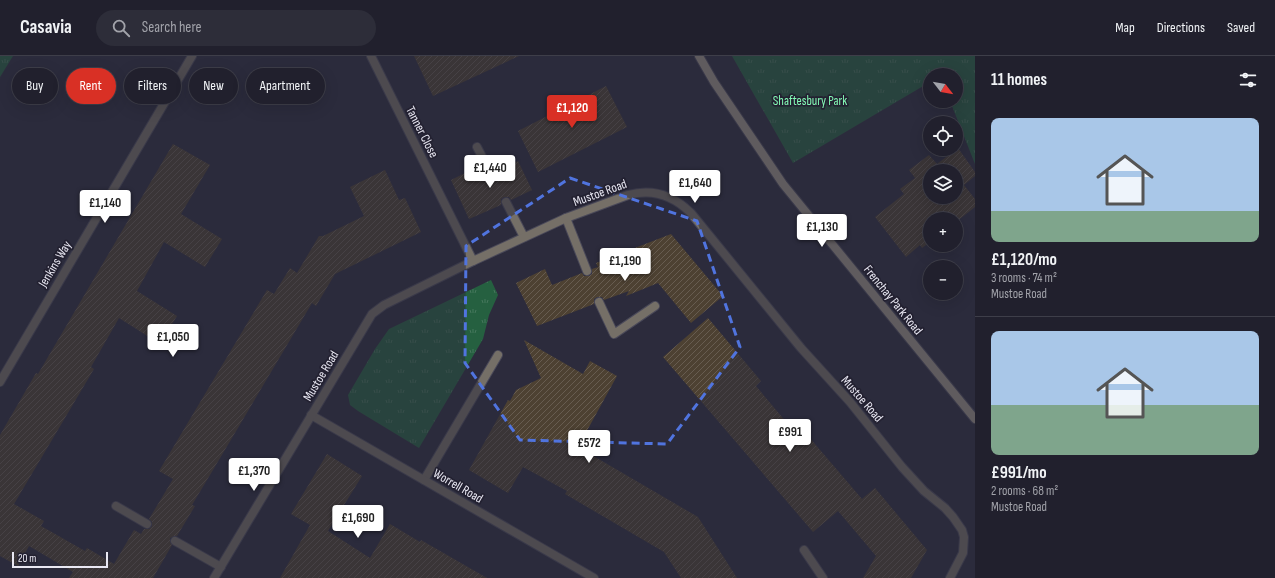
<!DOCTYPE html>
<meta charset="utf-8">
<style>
body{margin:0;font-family:"Sofia Sans Condensed",sans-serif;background:#2d2d39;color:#f1f3f6;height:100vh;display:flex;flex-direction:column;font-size:15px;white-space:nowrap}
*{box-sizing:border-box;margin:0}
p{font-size:13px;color:#a2a3aa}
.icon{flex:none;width:22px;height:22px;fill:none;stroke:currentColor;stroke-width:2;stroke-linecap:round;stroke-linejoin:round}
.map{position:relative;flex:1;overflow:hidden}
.panel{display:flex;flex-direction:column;background:#21202d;width:300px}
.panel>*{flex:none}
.top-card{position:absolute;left:12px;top:12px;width:380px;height:36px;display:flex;gap:8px}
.needle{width:26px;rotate:121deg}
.controls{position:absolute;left:923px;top:12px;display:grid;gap:8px}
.controls a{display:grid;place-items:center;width:40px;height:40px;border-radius:50%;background:#21202d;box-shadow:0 4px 16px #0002,0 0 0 1px #3e3e49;font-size:20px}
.scale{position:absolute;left:12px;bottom:10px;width:96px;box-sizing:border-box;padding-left:4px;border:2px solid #e9e8f3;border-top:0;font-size:11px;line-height:14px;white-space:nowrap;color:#e9e8f3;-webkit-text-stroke:3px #232131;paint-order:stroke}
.price{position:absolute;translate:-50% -34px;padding:0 9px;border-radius:4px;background:#fff;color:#222;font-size:13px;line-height:26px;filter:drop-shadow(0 1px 2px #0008)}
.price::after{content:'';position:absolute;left:50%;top:24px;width:12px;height:9px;margin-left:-6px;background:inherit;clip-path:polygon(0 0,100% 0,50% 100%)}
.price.active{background:#d93025;color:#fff}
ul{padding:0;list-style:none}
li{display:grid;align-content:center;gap:8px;height:212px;padding:0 16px}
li+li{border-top:1px solid #3e3e49}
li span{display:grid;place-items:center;height:124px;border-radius:8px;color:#555}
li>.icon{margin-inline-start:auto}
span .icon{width:72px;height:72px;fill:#fffc;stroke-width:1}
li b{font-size:17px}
h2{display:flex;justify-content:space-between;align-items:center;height:48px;padding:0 16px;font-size:17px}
.pill{padding:0 14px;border-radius:18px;background:#21202d;box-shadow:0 4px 16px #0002,0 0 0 1px #3e3e49;font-size:14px;line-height:36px}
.pill.active{background:#d93025;color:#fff}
header{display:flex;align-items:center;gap:24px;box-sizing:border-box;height:56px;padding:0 20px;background:#21202d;border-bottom:1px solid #3e3e49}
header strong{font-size:19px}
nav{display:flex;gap:22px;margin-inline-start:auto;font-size:14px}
.search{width:280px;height:36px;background:#2d2d39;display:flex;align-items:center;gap:10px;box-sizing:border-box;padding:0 14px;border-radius:22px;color:#a2a3aa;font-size:15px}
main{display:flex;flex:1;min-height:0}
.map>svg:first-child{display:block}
.grass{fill:url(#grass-tufts)}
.building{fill:url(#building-hatch);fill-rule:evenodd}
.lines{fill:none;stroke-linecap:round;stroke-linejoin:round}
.service-casing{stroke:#4a4959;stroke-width:10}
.minor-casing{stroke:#4a4959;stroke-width:10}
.secondary-casing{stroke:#4a4959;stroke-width:10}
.service{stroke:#756f67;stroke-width:8}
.minor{stroke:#756f67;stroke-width:8}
.secondary{stroke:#9d9488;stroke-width:8}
.marked{fill:none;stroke:#5074df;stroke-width:3;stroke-dasharray:8 5;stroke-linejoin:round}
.labels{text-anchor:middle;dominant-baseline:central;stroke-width:3.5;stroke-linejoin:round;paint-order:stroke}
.park-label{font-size:13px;fill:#84fbb6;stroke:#232131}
.street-label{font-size:13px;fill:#e9e8f3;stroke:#232131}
</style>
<header>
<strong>Casavia</strong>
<div class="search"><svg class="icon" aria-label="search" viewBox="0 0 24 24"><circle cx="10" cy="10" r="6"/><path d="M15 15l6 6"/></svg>Search here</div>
<nav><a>Map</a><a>Directions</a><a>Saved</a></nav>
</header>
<main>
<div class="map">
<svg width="975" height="522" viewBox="0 0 975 522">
<defs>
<pattern id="grass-tufts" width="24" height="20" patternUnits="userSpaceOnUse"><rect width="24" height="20" fill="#256040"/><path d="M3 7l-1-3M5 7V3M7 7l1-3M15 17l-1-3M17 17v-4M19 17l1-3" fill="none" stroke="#45775c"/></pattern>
<pattern id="building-hatch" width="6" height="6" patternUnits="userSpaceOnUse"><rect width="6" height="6" fill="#4d4132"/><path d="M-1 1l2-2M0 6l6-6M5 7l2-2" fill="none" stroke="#675c50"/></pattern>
</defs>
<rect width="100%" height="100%" fill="#2c2b3c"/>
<g class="grass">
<polygon points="0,0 13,0 0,21"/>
<polygon points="732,0 975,0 975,108 950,45 956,45 956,19 930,19 930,26 793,107"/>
<polygon points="491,224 498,239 489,259 483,283 419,392 358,355 350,349 348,339 375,293 389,273"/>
</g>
<g class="building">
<polygon points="414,0 519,0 433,40"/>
<polygon points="606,30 627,71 538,116 518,75"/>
<polygon points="173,88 210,109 181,158 222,183 205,211 164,186 137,235 177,260 160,288 119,262 91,311 94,313 14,448 44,465 41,470 85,495 87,492 114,508 134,474 141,478 144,473 149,473 152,470 152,466 149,463 173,423 159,415 267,234 274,238 290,212 297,217 319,180 323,180 364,160 350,131 385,114 399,144 405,142 421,176 335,218 316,250 312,247 213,414 192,449 195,450 177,480 175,480 170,482 170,485 172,489 153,522 69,522 73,516 29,490 18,510 0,500 0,379 36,317 38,318"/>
<path d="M958 92 975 116V120L964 129 975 143V151L956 166V163H930V186L922 192 920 189 906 201 875 161 904 138 900 133 915 122 909 114 929 99 937 108ZM930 115H956V141H930Z"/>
<polygon points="518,105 532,134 511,144 509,141 504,141 501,143 501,149 469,163 451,124 477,111 482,122 486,120 488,123 493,123 496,121 496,115"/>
<polygon points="671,178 723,240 691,267 658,227 626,240 629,235 604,244 602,241 597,241 594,243 594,248 537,270 516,227 545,213 552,229 582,217 584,220 589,220 592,218 592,213 598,211 596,207"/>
<polygon points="708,262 761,325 756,330 797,379 803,374 862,443 875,432 927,494 911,522 863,522 876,500 838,455 813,476 663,301"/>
<polygon points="524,284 583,318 590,305 617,320 578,391 698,461 737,522 681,522 664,496 565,438 567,435 523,411 508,437 469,414 508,344 510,345 516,334 541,322"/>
<polygon points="327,398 362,420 328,475 370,502 390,468 420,486 421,484 487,522 280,522 310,469 291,458"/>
</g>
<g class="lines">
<defs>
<g id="service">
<polyline points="477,91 491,118"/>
<polyline points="506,146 524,181"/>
<polyline points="566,162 587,215"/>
<polyline points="599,246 614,278 655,250"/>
<polyline points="424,424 498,299"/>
<polyline points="116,450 147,468"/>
<polyline points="175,485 221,511"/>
<polyline points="804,494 823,522"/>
</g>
<g id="minor">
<polyline points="371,0 473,205"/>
<polyline points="0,326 192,0"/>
<polyline points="311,359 594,522"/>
<path d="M214 522 372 258 384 249 473 205 566 162 628 139C653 132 673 139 691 157L801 292 850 346 902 411 924 435 945 452 953 461 962 474 964 481 963 497 950 522"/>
</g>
<polyline id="secondary" points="699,0 714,26 783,128 975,363"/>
</defs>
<use href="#service" class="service-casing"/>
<use href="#minor" class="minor-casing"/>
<use href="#secondary" class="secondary-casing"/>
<use href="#service" class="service"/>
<use href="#minor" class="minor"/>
<use href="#secondary" class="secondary"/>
</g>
<path d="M0 0H975V522H0ZM570 122 697 165 740 291 667 388 520 384 465 307 466 190Z" fill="#2c2b3c" fill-opacity=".55" fill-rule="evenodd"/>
<path class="marked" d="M570 122 697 165 740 291 667 388 520 384 465 307 466 190Z"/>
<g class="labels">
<g class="park-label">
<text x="810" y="45">Shaftesbury Park</text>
</g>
<g class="street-label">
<text transform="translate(422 76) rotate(63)">Tanner Close</text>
<text transform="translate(600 137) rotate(-20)">Mustoe Road</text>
<text transform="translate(55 208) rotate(-59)">Jenkins Way</text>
<text transform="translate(893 244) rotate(51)">Frenchay Park Road</text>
<text transform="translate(321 320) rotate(-59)">Mustoe Road</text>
<text transform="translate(862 343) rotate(49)">Mustoe Road</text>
<text transform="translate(458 430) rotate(30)">Worrell Road</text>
</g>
</g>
</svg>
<div class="controls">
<a><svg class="needle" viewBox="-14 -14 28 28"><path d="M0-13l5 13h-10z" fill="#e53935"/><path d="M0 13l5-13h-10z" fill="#a2a3aa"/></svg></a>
<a><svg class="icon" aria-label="locate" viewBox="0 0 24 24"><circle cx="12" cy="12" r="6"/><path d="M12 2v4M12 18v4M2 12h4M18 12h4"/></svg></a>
<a><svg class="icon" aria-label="layers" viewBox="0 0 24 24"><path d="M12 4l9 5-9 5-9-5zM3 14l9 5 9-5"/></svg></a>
<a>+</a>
<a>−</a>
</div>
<div class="scale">20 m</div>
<b class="price active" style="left:572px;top:73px">£1,120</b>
<b class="price" style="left:490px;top:133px">£1,440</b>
<b class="price" style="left:695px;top:148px">£1,640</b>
<b class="price" style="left:105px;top:168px">£1,140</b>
<b class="price" style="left:822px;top:192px">£1,130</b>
<b class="price" style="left:625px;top:226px">£1,190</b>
<b class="price" style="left:173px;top:302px">£1,050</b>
<b class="price" style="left:790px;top:397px">£991</b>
<b class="price" style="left:589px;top:408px">£572</b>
<b class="price" style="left:254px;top:436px">£1,370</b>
<b class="price" style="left:358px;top:483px">£1,690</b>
<div class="top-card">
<a class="pill">Buy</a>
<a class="pill active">Rent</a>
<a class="pill">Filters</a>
<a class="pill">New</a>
<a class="pill">Apartment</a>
</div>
</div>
<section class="panel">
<h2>11 homes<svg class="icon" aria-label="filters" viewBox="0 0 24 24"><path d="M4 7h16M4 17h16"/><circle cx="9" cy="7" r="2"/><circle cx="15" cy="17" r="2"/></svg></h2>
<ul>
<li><span style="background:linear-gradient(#a9c7e8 75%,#7fa58c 0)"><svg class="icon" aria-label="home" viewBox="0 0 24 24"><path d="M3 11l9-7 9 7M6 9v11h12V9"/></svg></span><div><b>£1,120/mo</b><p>3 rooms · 74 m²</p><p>Mustoe Road</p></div></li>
<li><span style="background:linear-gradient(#a9c7e8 60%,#7fa58c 0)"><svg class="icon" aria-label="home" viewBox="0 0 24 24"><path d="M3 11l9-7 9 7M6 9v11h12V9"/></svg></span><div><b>£991/mo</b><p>2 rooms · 68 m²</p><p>Mustoe Road</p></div></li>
</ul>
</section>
</main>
